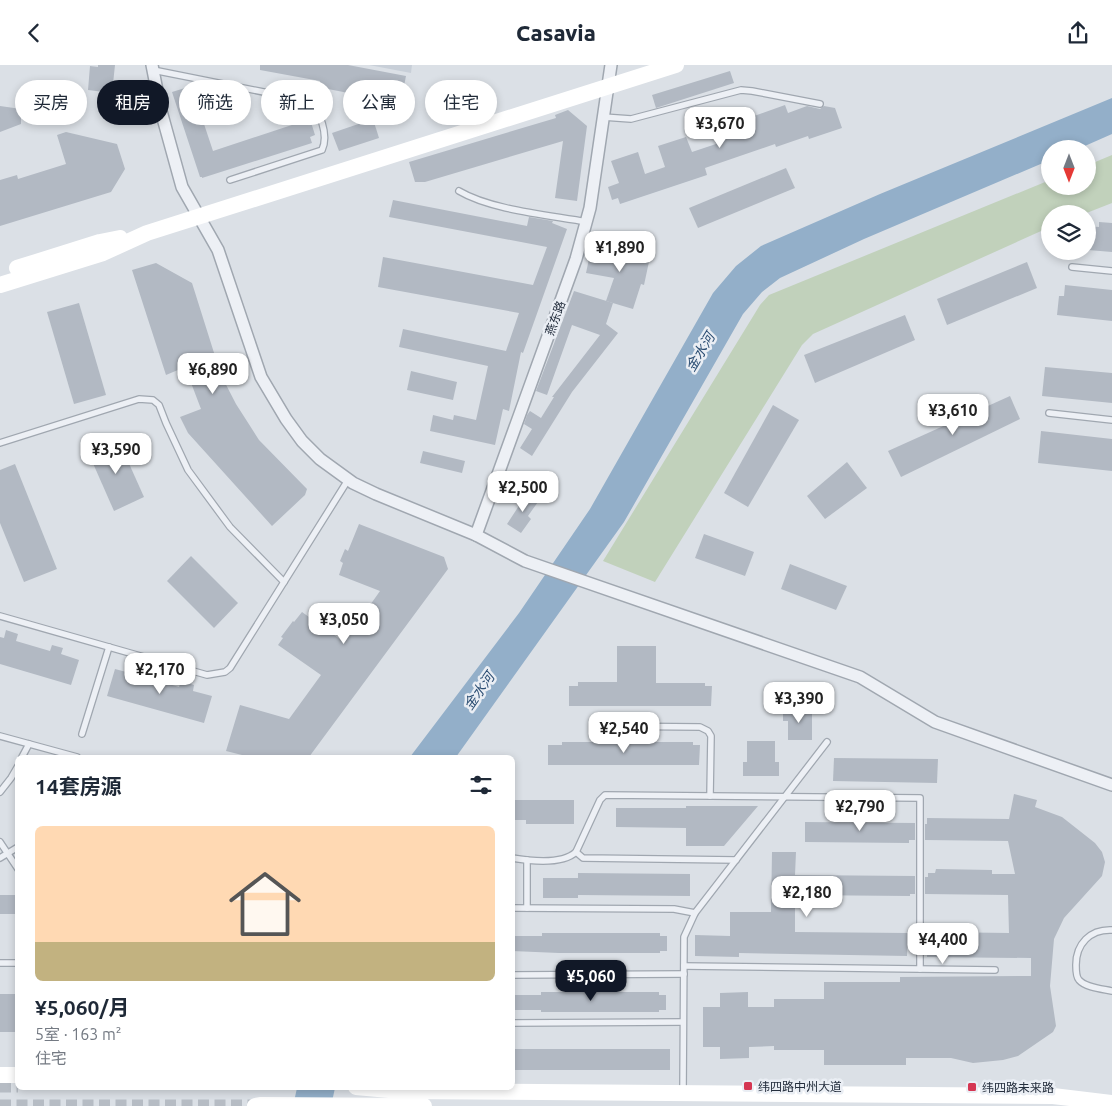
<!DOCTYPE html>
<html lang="zh">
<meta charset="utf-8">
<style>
body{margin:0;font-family:Ubuntu,"Noto Sans SC",sans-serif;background:#f2f2f3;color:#1f2937;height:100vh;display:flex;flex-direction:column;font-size:19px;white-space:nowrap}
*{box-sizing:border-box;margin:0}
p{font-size:16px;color:#747a83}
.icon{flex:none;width:28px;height:28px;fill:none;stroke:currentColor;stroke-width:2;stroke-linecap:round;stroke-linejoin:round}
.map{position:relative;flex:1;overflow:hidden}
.drawer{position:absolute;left:15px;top:690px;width:500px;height:335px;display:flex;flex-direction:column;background:#fff;border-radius:8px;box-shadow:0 2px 8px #0003}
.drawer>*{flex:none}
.hud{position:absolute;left:15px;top:15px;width:500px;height:45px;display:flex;gap:10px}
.needle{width:32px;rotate:180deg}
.buttons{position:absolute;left:1041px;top:75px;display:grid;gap:10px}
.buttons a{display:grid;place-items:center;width:55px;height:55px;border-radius:50%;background:#fff;box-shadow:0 2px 8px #0003;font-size:25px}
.price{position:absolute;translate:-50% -42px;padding:0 11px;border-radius:10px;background:#fff;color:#222;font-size:16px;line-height:32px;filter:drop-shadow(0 1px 2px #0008)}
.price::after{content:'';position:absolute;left:50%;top:30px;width:15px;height:11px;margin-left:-8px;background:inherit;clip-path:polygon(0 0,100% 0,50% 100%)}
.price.on{background:#111827;color:#fff}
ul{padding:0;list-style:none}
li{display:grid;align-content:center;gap:10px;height:265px;padding:0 20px}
li span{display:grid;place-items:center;height:155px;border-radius:8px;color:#555}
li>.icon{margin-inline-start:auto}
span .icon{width:90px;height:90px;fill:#fffc;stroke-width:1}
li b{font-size:21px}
h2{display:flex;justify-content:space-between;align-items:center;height:60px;padding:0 20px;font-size:21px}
.pill{padding:0 18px;border-radius:22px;background:#fff;box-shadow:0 2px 8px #0003;font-size:18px;line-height:45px}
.pill.on{background:#111827;color:#fff}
header{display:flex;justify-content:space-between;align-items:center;height:65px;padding:0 20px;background:#fff;font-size:22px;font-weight:800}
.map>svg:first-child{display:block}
.built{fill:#c8cfd8}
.green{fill:#c1d1bb}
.water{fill:#93afc9}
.building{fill:#b2b9c3}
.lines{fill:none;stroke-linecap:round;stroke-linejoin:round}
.street-tunnel{stroke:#b6bcc4;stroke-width:11;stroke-dasharray:11 5.5;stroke-linecap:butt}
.lane-casing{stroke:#a0a7b0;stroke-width:8}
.street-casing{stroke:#a0a7b0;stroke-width:14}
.lane{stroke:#edf0f5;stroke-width:5.5}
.street{stroke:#edf0f5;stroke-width:11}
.secondary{stroke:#fff;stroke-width:16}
.poi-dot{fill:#d53652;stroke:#eaeef4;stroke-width:2}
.labels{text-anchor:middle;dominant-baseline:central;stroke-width:5;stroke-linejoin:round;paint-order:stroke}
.street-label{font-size:12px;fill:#242e3d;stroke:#eaeef4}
.poi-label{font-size:12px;fill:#242e3d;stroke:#eaeef4;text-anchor:start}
.water-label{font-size:14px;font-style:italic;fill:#2c4e73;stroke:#eaeef4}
</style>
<header><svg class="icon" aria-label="back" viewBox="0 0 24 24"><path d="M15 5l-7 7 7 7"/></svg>Casavia<svg class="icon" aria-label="share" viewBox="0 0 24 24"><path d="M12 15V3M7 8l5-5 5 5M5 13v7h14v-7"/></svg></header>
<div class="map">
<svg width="1112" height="1041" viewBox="0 0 1112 1041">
<rect width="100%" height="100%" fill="#dbe0e6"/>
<polygon class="built" points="369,0 412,0 411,8"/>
<polygon class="green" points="1112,90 1112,138 1084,149 1050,149 1050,162 813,269 802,280 655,517 603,496 760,240 769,230 1050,115 1050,121 1088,121 1088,100"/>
<g class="water">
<polygon points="1112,33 1112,69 1078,84 1050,84 1050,95 864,174 780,213 762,227 743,249 624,457 456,692 410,692 519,548 590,444 713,228 736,201 761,181 880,129"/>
<polygon points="297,1023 335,1023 331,1041 293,1041"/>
</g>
<g class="building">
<polygon points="98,0 115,0 112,28 88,25 90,1 98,2"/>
<polygon points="260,0 348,0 406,11 401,36 395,35 394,37 318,22 320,16 260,5"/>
<polygon points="730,6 734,18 656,43 652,30"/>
<polygon points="185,23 187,29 197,26 203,45 200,47 213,86 310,54 315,70 310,72 312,78 202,113 202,112 200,112 172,27"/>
<polygon points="785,40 788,48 807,41 820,44 824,41 835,43 842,63 809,74 808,71 776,82 775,79 705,103 707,110 620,139 618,133 612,135 608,122 619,118 611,96 638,87 645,109 665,102 658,81 686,72 692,87 716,79 711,63 739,53 740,56"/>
<polygon points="0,41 21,44 21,59 0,67"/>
<polygon points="568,45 587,61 577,136 555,133 563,76 425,117 415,117 409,97 556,53 555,50"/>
<polygon points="373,54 379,73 339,86 332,68"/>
<polygon points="66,67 117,79 125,104 111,127 0,161 0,115 17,110 18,114 66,99 57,70"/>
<polygon points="786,103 795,123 698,163 689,143"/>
<polygon points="393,135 527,161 529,152 553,156 552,158 567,164 523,288 521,287 509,346 503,344 495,380 430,366 433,350 453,355 454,350 476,355 488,301 399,282 403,264 506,286 519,248 378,222 383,192 533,220 547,182 389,152"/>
<polygon points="1099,157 1112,158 1112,187 1088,185 1088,161 1099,162"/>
<polygon points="592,180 650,192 644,220 641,219 633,244 606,236 614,213 586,208"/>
<polygon points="1027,197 1037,223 947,260 937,234"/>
<polygon points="156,198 192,218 221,310 236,339 259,375 307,424 305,430 272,461 188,368 180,352 201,344 185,302 166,310 132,205"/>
<polygon points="1065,220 1112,225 1112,256 1057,250 1059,231 1064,231"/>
<polygon points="574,226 613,238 606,259 618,268 572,327 532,391 520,383 532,364 524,359 527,350 530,346 541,353 554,332 552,332 600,270 572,260 547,330 536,326"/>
<polygon points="79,238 106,330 74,339 47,247"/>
<polygon points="905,250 915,275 815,318 804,290"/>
<polygon points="1045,302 1112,308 1112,338 1042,331"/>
<polygon points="411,306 457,317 453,335 407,325"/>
<polygon points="1010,331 1020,354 901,412 888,386"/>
<polygon points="773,340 799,355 748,442 724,428"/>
<polygon points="1041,366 1112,374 1112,406 1038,398"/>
<polygon points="118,374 144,432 114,446 88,387"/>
<polygon points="423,386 465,396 462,408 420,398"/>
<polygon points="847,397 867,423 825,454 807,431"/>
<polygon points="15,399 57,504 24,517 0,458 0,405"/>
<polygon points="528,427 540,434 528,451 531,454 521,468 507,459"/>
<polygon points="359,459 444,492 448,504 309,692 250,692 226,686 240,640 289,654 321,610 278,580 283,573 281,572 293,556 294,557 302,547 344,577 380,526 339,510 343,498 340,496 345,484 348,486"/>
<polygon points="704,469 754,487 745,511 695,493"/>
<polygon points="191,491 238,538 214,563 167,516"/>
<polygon points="790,499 847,521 836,545 781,524"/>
<polygon points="6,565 18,569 16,576 50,586 52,580 63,583 61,589 79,595 71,620 0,599 0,572 4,573"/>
<polygon points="617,581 656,581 656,618 705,618 705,621 712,621 711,641 569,641 569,621 578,621 578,617 617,617"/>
<polygon points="136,603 147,606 145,612 179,622 181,616 194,620 193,626 212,631 204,658 107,631 115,604 134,609"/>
<polygon points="783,644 812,644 812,675 788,675 788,656 783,656"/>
<polygon points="747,676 775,676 775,697 779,697 779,711 743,711 743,697 747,697"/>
<polygon points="562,677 693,677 693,680 700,680 699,700 548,700 548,680 562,680"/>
<polygon points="834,693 938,694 937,718 833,716"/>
<polygon points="1014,729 1037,735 1035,742 1062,752 1076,763 1095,778 1102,787 1105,797 1102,811 1064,853 1054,874 1050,921 1056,961 1053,967 1018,991 1003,995 973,998 951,993 906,993 906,1000 824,1000 824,985 774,985 774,981 749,982 749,993 720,994 720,982 703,982 703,942 720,942 720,928 748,927 748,942 774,942 774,934 824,934 824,917 900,917 900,912 1031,911 1031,893 927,892 928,871 935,871 935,867 1009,868 1008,830 925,829 925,812 928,812 928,808 935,808 936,804 992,805 992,809 1015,809 1008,776 925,775 925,759 927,759 927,753 1009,754"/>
<polygon points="512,735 574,735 574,759 526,759 526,755 512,755"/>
<polygon points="686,741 758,741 724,781 686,781 686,763 616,762 616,743 686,743"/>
<polygon points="805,757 915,758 915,775 909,775 909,778 805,777"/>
<polygon points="772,787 796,787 795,810 915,811 915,829 910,829 910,831 795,830 795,867 908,868 907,891 739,888 739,892 695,891 695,870 730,871 730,847 771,847"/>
<polygon points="578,808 690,809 690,831 578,830 578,833 543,833 543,813 578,813"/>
<rect x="0" y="830" width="18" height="19"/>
<polygon points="542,868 660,868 660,871 667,871 667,886 660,886 660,888 559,888 512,886 512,871 542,871"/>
<polygon points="541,927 659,927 659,930 666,930 666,945 659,945 659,947 541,947 541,945 512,945 512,930 541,930"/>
<rect x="0" y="929" width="18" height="38"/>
<rect x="512" y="984" width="158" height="21"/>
</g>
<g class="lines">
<g class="street-tunnel">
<polyline points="0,1022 18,1022"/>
<polyline points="0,1040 260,1040"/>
</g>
<defs>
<g id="lane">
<path d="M153 5 309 36C320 46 329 70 322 85L230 115"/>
<polyline points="603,52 631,54 741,25 752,26 820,39"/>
<path d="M459 126C491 145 549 150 587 157"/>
<polyline points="1072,202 1112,206"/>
<polyline points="1049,348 1112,355"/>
<polyline points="0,378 139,334 153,335 159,340 166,358 188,405 230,462 284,517"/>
<polyline points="0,551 207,610 225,607 230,603 348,415"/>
<polyline points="594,661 700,662 708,666 711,671 710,731"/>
<polyline points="82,669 109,582"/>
<polyline points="0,671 77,692"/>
<polyline points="22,692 29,679"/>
<polyline points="0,727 11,713 18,701"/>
<polyline points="0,777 18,804"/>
<polyline points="576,787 583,793 736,795"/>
<polyline points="0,793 18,782"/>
<path d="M512 793C530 796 562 800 576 787L600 735 605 730 920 733V904"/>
<polyline points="512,843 674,844 695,848"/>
<polyline points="527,843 527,795"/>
<path d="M1112 865C1090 864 1076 879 1076 900 1076 904 1076 912 1079 915 1086 923 1103 924 1112 926"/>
<polyline points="0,898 18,898"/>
<polyline points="684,901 995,905"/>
<polyline points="512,910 684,909"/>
<polyline points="512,958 683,957"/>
<polyline points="683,1027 684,872 695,848 827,677"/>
</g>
<g id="street">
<polyline points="152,0 161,46 182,122 218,185 261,312 286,354 302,376 320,394 353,418 376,429 476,470 525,496 860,612 935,657 1112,720"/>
<polyline points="476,470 576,194 590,143 611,0"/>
</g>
</defs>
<use href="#lane" class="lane-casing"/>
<use href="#street" class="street-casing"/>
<use href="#lane" class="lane"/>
<use href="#street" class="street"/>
<g class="secondary">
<polyline points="17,203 100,177 120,173"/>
<polyline points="0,220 103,188 147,168 676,0"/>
<polyline points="0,1010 18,1010"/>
<polyline points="356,1022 400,1026 1053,1031 1112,1038"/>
<polyline points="255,1041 260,1040 424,1041"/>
</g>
</g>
<g class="poi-dot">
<rect x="743" y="1016" width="10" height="10" rx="2.5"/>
<rect x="967" y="1017" width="10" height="10" rx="2.5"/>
</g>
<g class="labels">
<g class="street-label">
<text transform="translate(555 253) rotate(-70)">燕东路</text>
</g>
<g class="poi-label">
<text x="758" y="1021">纬四路中州大道</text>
<text x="982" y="1022">纬四路未来路</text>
</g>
<g class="water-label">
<text transform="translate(700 287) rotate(-59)">金水河</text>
<text transform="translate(479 626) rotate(-55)">金水河</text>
</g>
</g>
</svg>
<div class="buttons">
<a><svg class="needle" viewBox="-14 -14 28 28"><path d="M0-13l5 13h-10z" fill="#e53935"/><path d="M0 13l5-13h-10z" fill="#747a83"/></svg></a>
<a><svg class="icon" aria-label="layers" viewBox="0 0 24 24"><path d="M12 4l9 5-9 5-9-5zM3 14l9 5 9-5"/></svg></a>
</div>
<b class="price" style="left:720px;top:84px">¥3,670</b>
<b class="price" style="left:620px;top:208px">¥1,890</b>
<b class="price" style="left:213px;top:330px">¥6,890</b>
<b class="price" style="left:953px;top:371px">¥3,610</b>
<b class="price" style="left:116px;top:410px">¥3,590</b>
<b class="price" style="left:523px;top:448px">¥2,500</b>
<b class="price" style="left:344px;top:580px">¥3,050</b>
<b class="price" style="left:160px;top:630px">¥2,170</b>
<b class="price" style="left:799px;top:659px">¥3,390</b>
<b class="price" style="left:624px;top:689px">¥2,540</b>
<b class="price" style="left:860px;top:767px">¥2,790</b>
<b class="price" style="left:807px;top:853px">¥2,180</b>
<b class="price" style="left:943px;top:900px">¥4,400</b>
<b class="price on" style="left:591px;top:937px">¥5,060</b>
<div class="hud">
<a class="pill">买房</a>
<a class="pill on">租房</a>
<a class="pill">筛选</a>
<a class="pill">新上</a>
<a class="pill">公寓</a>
<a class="pill">住宅</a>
</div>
<section class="drawer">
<h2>14套房源<svg class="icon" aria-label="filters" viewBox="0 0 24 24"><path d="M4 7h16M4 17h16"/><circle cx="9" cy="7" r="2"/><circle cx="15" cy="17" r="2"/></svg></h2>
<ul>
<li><span style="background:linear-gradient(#ffd9b3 75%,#c2b280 0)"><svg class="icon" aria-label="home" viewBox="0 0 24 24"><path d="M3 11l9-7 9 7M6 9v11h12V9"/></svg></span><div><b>¥5,060/月</b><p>5室 · 163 m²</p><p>住宅</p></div></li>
</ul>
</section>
</div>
